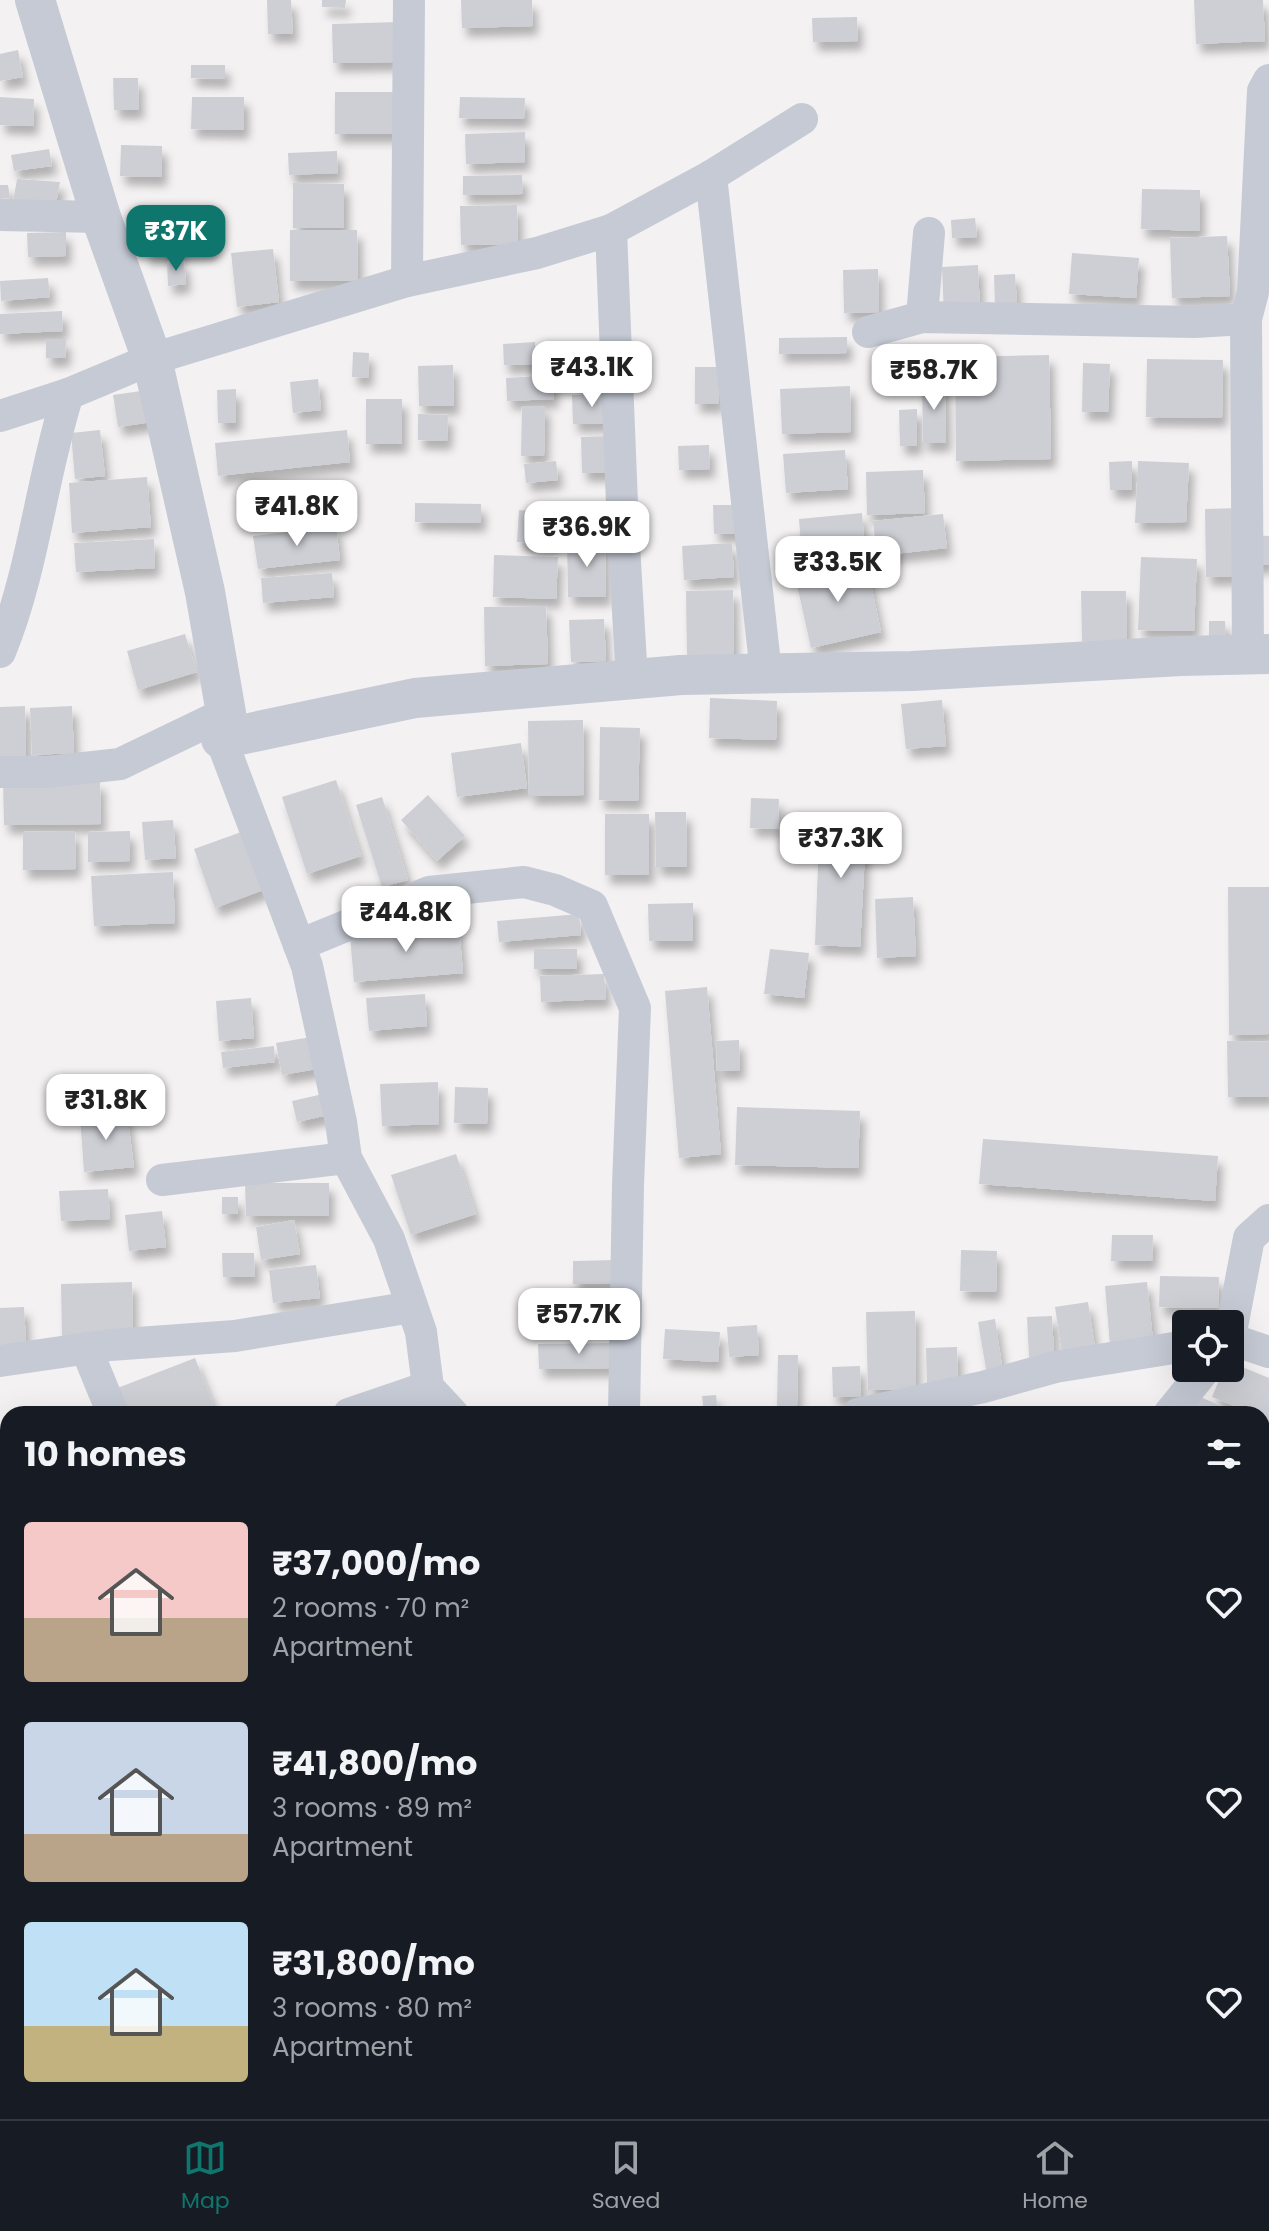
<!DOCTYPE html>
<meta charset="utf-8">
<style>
body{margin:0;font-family:Poppins,sans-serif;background:#20242c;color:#f1f3f6;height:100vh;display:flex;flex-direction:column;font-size:30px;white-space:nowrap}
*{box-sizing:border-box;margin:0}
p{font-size:26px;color:#9ea1a6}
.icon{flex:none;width:44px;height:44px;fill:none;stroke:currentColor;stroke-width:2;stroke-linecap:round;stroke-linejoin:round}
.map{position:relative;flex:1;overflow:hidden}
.panel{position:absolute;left:0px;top:1406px;width:1270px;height:714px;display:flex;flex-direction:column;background:#171b24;border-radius:24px 24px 0 0;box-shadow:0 8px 32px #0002}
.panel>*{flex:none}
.controls{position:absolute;left:1172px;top:1310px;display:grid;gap:16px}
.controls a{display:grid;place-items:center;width:72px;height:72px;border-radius:8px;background:#171b24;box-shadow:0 8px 32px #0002;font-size:40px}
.price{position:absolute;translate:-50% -68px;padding:0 18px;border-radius:16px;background:#fff;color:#222;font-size:26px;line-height:52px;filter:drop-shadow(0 2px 4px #0008)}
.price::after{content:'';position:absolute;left:50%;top:48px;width:24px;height:18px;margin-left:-12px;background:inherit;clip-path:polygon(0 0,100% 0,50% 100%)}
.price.current{background:#0f766e;color:#fff}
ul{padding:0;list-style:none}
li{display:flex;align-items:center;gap:24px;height:200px;padding:0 24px}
li span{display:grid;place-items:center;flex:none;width:224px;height:160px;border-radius:8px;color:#555}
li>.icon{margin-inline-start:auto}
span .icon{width:96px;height:96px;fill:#fffc;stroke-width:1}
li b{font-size:34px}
h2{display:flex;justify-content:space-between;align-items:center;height:96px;padding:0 24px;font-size:34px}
.tab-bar{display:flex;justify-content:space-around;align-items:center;height:112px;border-top:2px solid #363941;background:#171b24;font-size:22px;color:#9ea1a6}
.tab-bar a{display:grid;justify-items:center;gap:4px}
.tab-bar .current{color:#0f766e}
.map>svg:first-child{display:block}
.building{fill:#cecfd5;filter:url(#shadow)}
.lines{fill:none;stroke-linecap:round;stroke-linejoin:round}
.minor{stroke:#c5cad5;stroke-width:32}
.tertiary{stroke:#c5cad5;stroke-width:40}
</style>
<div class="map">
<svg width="1269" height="2119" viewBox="0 0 1269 2119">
<defs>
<filter id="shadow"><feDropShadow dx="5" dy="9" stdDeviation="4" flood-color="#0004"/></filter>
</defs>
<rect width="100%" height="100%" fill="#f3f1f1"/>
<g class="building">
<polygon points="267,0 291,0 293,34 268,34"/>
<polygon points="322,0 346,0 345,8 322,7"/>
<polygon points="461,0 532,0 533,26 462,28"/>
<polygon points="1194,0 1263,0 1265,41 1196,44"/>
<polygon points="857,17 858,41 813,42 812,18"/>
<polygon points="398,22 394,62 333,63 332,24"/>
<polygon points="18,50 23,77 0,81 0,54"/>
<polygon points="191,65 225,65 225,79 191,78"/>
<polygon points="113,78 138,78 139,110 114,110"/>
<rect x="335" y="92" width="63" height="42"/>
<polygon points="0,97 34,99 33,126 0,125"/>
<polygon points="192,97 244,97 244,130 191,129"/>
<polygon points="460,97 525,98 524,119 459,118"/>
<polygon points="525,132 525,162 466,164 465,134"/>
<polygon points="121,145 162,146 162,177 120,176"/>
<polygon points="49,149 52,166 14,171 11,155"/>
<polygon points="337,151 338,173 289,175 288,153"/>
<polygon points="522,175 523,194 463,195 463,176"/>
<polygon points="17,179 60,182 56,204 13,202"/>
<polygon points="293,183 344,184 344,228 293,228"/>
<polygon points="0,185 8,185 10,198 0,199"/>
<polygon points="1142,189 1200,190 1200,231 1141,229"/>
<polygon points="517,205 518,244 461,245 460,206"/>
<polygon points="214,206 213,251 145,257 142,210"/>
<polygon points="975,218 977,237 952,238 951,220"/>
<polygon points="290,230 357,230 358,281 290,281"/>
<polygon points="66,232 66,256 28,257 27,233"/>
<polygon points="1227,236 1230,296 1172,298 1170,238"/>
<polygon points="273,249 279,302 237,307 231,253"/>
<polygon points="1072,253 1139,258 1136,298 1069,294"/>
<polygon points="184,261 186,284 168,286 167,262"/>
<polygon points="978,265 980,313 944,315 942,267"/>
<polygon points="878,269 879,312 844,313 843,270"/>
<polygon points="1015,274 1017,305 995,307 994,275"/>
<polygon points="48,278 50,297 1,301 0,281"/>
<polygon points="62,311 63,331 0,334 0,314"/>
<polygon points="847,337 847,353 779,354 779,338"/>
<polygon points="46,339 66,339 65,358 46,358"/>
<polygon points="535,342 536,364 504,365 503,344"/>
<polygon points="353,352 369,353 368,378 352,377"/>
<polygon points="1049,355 1051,459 956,461 955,357"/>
<polygon points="1147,359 1223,360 1222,418 1146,417"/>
<polygon points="1083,363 1110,364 1108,412 1082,412"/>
<polygon points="453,365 454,406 419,406 418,366"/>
<polygon points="577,367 592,367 593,389 578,389"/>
<polygon points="695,367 718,367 719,404 695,404"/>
<polygon points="553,375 554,399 507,401 506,378"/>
<polygon points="318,379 321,410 293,413 290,382"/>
<polygon points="945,380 946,443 923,443 922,381"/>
<polygon points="850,386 851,432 782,434 780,389"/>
<polygon points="236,389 236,423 218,423 217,390"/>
<polygon points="148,390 152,422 118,427 113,395"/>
<polygon points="611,394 612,423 573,424 572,395"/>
<rect x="366" y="399" width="36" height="45"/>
<polygon points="522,406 545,406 544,456 521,456"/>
<polygon points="917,409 917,446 900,446 899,410"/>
<polygon points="418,414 448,415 447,441 418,440"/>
<polygon points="100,430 105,476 75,479 71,433"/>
<polygon points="347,430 350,462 218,476 215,443"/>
<polygon points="609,436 610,473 582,473 581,437"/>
<polygon points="709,445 710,469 679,470 678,446"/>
<polygon points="845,450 848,489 786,493 783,454"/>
<polygon points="556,461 558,480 526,483 524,464"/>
<polygon points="1132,461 1132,490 1110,490 1109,462"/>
<polygon points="1138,461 1189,463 1186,522 1135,523"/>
<polygon points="923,470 925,513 867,515 866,472"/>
<polygon points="147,477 151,527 72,533 69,483"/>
<polygon points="415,503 481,504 481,523 415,522"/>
<polygon points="713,505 741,505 741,533 714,534"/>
<polygon points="1243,508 1244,576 1206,577 1205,509"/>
<polygon points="519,510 555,513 553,545 517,542"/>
<polygon points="862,513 865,553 802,559 799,519"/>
<polygon points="943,514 947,548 877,556 873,521"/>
<polygon points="336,526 340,560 258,569 253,536"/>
<polygon points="1251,535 1269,536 1269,565 1251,565"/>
<polygon points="154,539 155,568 76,572 74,543"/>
<polygon points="605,540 606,597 568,597 567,541"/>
<polygon points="732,543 734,577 684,580 682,546"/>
<polygon points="494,555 558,557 556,599 493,597"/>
<polygon points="1141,557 1197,559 1194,631 1138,630"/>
<polygon points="866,561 881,632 811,648 795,576"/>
<polygon points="332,573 334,597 263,603 261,578"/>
<polygon points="733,590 734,657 687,658 686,591"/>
<polygon points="1081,591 1126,591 1127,641 1082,641"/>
<polygon points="546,606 548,664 485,666 484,607"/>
<polygon points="604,619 606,661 571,662 569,620"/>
<polygon points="1209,621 1225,621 1226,637 1209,637"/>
<polygon points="185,634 197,672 138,690 127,651"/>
<polygon points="710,698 777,701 776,740 709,738"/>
<polygon points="942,700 946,746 906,749 901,704"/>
<polygon points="25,706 26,756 0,756 0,707"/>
<polygon points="72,706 74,753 32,755 30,708"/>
<polygon points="583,720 584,795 529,796 528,721"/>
<polygon points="600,727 640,728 638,801 599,800"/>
<polygon points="521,743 527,788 457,797 451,753"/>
<polygon points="336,780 361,856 307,874 282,797"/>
<polygon points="100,781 101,824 4,825 3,783"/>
<polygon points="428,795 465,836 437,861 401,820"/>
<polygon points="382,797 408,880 382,887 356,805"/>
<polygon points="751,798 779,799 778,829 750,828"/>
<polygon points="655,812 686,812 687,867 656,867"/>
<polygon points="820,813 867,815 860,947 815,945"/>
<rect x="605" y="814" width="44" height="61"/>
<polygon points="173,820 176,858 145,860 142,822"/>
<polygon points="75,831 76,869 23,870 23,832"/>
<polygon points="130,831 130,861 88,862 88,832"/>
<polygon points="244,831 266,889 215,908 194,849"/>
<polygon points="173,872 175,923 94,926 91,876"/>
<polygon points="1228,887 1269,887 1269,1034 1229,1035"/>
<polygon points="913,897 916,956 877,958 875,899"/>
<polygon points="693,903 693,941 649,941 648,904"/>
<polygon points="579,914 581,935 499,942 497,921"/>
<polygon points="459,927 463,973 354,982 350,936"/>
<rect x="534" y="949" width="43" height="20"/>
<polygon points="770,949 809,953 804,998 764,994"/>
<polygon points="604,974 606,999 541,1002 540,976"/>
<polygon points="707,987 721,1154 679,1158 665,991"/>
<polygon points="425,994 427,1026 369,1031 366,998"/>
<polygon points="251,998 254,1038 219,1041 216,1001"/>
<polygon points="311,1037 317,1069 282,1075 276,1043"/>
<polygon points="739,1040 740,1070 717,1071 716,1041"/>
<polygon points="1227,1041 1269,1042 1269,1097 1228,1097"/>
<polygon points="274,1046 275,1062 223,1068 221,1052"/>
<polygon points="438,1082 439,1124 382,1126 380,1084"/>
<polygon points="455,1087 488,1088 487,1124 454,1123"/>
<polygon points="323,1094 328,1115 297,1122 292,1101"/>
<polygon points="737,1107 860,1111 858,1168 735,1165"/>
<polygon points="127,1113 134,1167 84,1172 80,1116"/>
<polygon points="983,1139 1218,1156 1215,1201 979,1184"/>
<polygon points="456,1154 476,1214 411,1235 391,1175"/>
<polygon points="245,1183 329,1183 329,1216 246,1216"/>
<polygon points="108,1189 110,1219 61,1221 59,1191"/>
<rect x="222" y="1197" width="16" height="17"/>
<polygon points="162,1211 166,1247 129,1251 125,1215"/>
<polygon points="294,1220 300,1254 261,1260 256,1227"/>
<polygon points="1112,1235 1153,1235 1152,1261 1111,1261"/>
<polygon points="961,1250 997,1251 996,1292 960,1291"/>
<polygon points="222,1253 254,1253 255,1277 223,1277"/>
<polygon points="616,1260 616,1283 573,1284 573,1261"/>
<polygon points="316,1265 320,1298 273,1303 269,1270"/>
<polygon points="1160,1276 1219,1277 1218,1308 1159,1307"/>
<polygon points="132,1282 133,1337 62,1338 61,1284"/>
<polygon points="1147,1282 1153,1341 1110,1345 1105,1286"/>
<polygon points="1088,1302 1096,1355 1063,1360 1055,1307"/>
<polygon points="24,1307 26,1343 0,1345 0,1308"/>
<polygon points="915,1311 916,1389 868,1390 866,1312"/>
<polygon points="1052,1316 1054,1356 1029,1357 1027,1317"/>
<polygon points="995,1319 1003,1373 987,1375 978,1322"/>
<polygon points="757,1325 759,1355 729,1357 727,1327"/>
<polygon points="665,1329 720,1332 718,1362 663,1359"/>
<polygon points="620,1343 620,1368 539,1369 538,1344"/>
<polygon points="957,1347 958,1385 927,1386 926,1348"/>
<polygon points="778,1355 798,1355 797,1406 777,1406"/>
<polygon points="195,1358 217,1414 125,1414 115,1389"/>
<polygon points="1230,1362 1269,1378 1269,1420 1262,1417 1262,1414 1254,1414 1212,1397 1224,1368 1230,1368"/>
<polygon points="860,1366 861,1396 833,1397 832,1367"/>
<polygon points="716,1395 718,1414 704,1414 702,1396"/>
<polygon points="1198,1396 1240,1414 1191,1414"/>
<polygon points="306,1407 307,1414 271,1414 271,1412"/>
<polygon points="1040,1410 1082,1411 1082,1414 1040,1414"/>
<polygon points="1262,1423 1269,1426 1268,1476 1262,1474"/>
<polygon points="8,1630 8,1712 0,1713 0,1631"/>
<rect x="0" y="1725" width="8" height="35"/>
<rect x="0" y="1808" width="8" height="83"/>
<polygon points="1262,1954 1269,1955 1269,2005 1262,2003"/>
<polygon points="8,1978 8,2057 0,2058 0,1979"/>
<polygon points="460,2112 508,2112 508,2119 459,2119"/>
</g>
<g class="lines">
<g class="minor">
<polyline points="711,176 766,673"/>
<polyline points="0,215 101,217"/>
<polyline points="611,230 623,528 632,680"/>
<polyline points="407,281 537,253 611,230 711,176 802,119"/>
<polyline points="922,317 929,233"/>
<polyline points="868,332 922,317 1194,322 1246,319"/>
<polyline points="0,416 68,394"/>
<path d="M0 652C34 569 41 479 68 394L152 359 407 281 409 0"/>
<polyline points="1248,653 1246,319 1253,292 1263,91 1269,80"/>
<polyline points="221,739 307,966 341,1122 346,1158 389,1239 421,1332 428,1387 453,1414"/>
<polyline points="0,772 48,772 120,764 226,713"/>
<polyline points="299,945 429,892 524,882 555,890 592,906 635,1008 628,1185 624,1414"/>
<polyline points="162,1180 346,1158"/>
<polyline points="1230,1337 1249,1238 1269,1220"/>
<polyline points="1230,1339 1269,1352"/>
<polyline points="86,1348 113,1414"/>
<polyline points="0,1361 110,1345 235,1336 412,1307"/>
<polyline points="349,1414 428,1387"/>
<polyline points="858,1414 983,1387 1055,1367 1186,1346"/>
<polyline points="1169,1414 1206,1368"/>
<polyline points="1262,1777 1269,1753"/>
<polyline points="0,1922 8,1922"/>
<polyline points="653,2112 709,2119"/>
<polyline points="102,2119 102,2112"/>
<polyline points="212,2119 212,2112"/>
<polyline points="256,2119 256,2112"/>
<polyline points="584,2119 585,2112"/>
<polyline points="744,2119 796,2116 796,2112"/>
<polyline points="1009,2119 1010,2112"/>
<polyline points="1150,2119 1153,2112"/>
</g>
<polyline class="tertiary" points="35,0 101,217 152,359 205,592 226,713 221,739 415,698 681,675 912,671 1181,656 1269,654"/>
</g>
</svg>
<div class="controls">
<a><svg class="icon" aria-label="locate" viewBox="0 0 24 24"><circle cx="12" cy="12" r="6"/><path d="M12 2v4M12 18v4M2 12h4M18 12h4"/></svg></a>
</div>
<b class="price current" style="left:176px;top:273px">₹37K</b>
<b class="price" style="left:592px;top:409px">₹43.1K</b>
<b class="price" style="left:934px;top:412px">₹58.7K</b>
<b class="price" style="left:297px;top:548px">₹41.8K</b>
<b class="price" style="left:587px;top:569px">₹36.9K</b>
<b class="price" style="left:838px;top:604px">₹33.5K</b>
<b class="price" style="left:841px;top:880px">₹37.3K</b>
<b class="price" style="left:406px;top:954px">₹44.8K</b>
<b class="price" style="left:106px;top:1142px">₹31.8K</b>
<b class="price" style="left:579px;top:1356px">₹57.7K</b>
<section class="panel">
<h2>10 homes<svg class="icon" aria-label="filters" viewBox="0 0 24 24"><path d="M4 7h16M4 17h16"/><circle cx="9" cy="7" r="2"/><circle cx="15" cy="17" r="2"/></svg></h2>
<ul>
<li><span style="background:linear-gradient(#f6c9c9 60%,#b9a48a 0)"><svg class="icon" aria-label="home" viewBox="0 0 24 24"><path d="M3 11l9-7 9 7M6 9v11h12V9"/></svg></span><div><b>₹37,000/mo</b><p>2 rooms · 70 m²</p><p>Apartment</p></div><svg class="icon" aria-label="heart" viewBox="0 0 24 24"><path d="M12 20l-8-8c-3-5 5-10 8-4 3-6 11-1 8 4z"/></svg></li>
<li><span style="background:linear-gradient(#c9d6e8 70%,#b9a48a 0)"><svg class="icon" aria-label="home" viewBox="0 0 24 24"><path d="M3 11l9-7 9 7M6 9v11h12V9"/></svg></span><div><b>₹41,800/mo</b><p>3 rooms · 89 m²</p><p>Apartment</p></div><svg class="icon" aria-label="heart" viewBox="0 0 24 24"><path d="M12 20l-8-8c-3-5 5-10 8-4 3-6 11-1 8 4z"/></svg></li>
<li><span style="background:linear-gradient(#bfe0f5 65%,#c2b280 0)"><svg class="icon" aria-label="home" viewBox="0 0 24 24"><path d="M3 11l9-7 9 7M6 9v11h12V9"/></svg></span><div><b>₹31,800/mo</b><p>3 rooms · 80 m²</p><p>Apartment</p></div><svg class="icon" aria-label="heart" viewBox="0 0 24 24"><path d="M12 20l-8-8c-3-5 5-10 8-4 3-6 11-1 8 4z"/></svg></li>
</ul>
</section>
</div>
<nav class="tab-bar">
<a class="current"><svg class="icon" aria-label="map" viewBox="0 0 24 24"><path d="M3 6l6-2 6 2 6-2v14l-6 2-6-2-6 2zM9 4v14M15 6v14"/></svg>Map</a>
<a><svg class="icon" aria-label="saved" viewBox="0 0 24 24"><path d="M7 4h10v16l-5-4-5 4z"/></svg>Saved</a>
<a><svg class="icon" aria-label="home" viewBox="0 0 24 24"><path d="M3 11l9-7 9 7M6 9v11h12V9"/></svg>Home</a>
</nav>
